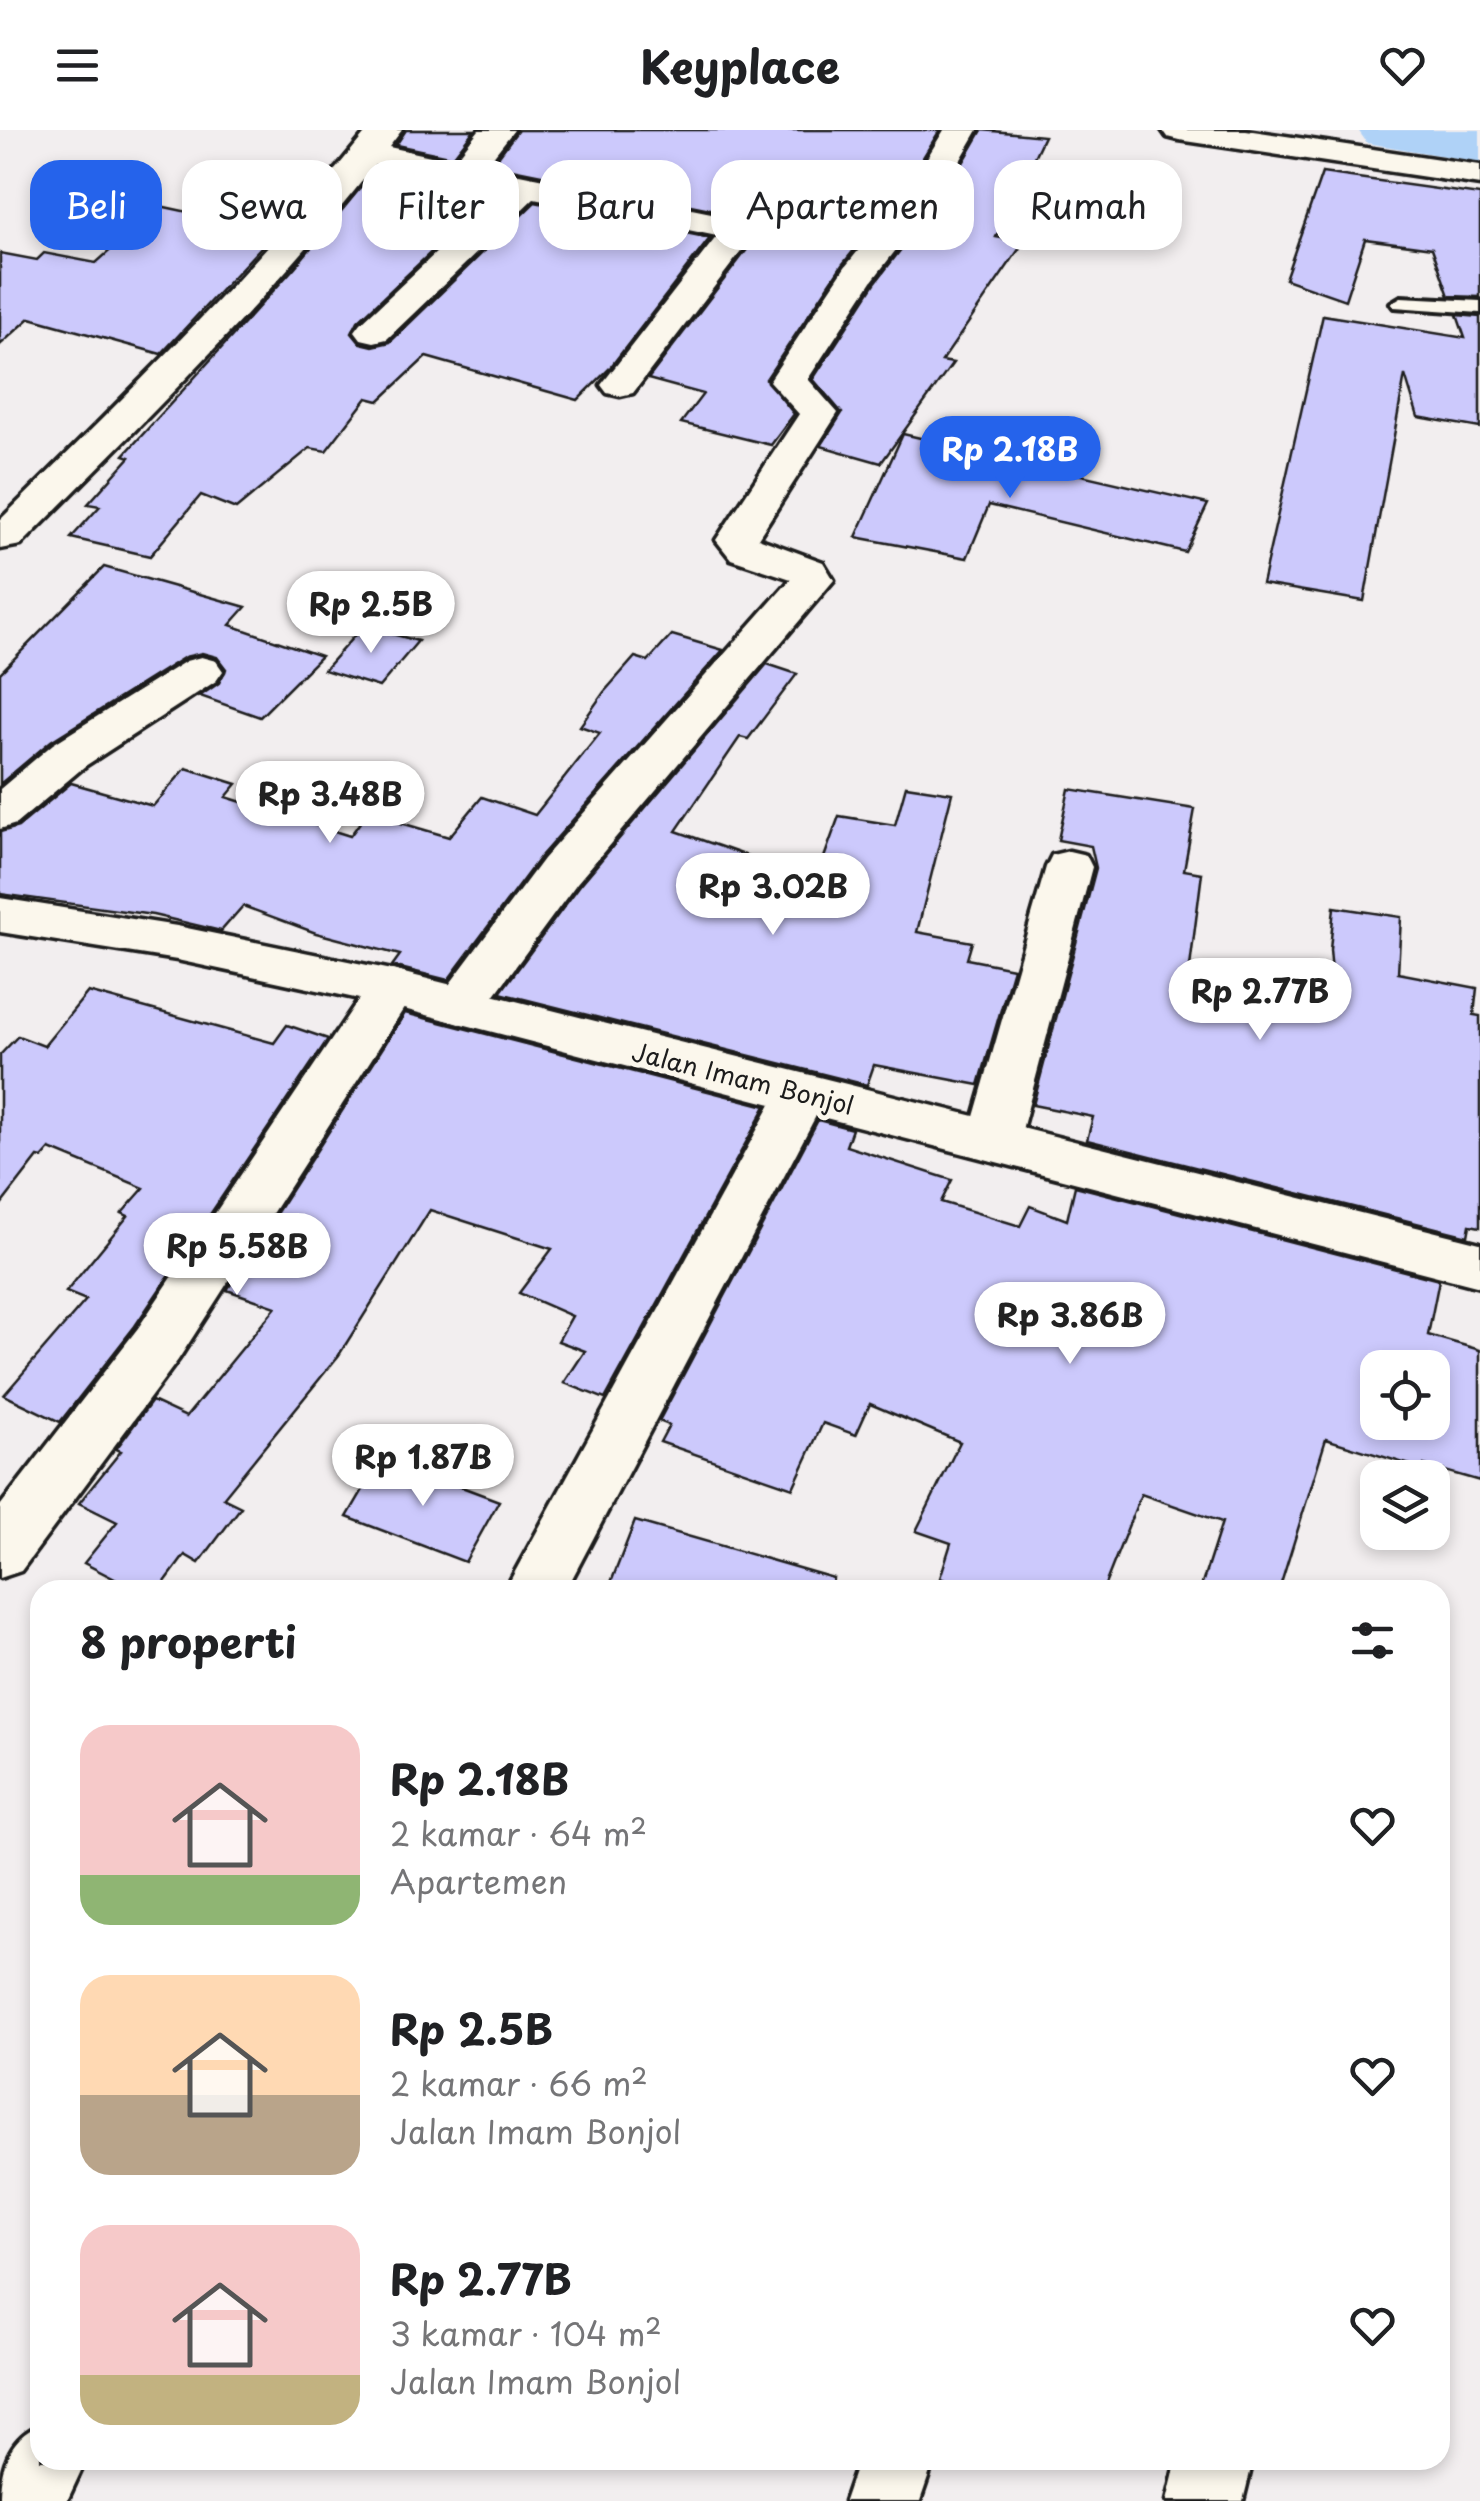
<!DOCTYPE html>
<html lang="id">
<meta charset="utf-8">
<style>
body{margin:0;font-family:"Playpen Sans",sans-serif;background:#f6f6f6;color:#202124;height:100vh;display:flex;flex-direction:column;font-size:38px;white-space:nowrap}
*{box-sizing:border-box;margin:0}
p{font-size:32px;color:#757577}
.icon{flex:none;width:55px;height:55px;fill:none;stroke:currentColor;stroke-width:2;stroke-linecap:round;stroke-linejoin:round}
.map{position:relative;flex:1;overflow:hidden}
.panel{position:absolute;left:30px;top:1450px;width:1420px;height:890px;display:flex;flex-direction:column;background:#fff;border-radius:30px;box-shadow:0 5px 15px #0003}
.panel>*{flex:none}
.top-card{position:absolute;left:30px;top:30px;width:1420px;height:90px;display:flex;gap:20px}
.buttons{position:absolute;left:1360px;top:1220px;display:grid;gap:20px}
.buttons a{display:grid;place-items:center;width:90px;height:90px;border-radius:20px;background:#fff;box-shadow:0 5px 15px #0003;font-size:50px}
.price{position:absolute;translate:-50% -85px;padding:0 22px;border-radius:35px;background:#fff;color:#222;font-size:32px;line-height:65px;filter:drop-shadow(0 2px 5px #0008)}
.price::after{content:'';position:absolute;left:50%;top:60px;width:30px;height:22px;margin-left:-15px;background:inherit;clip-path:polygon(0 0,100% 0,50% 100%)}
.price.on{background:#2563eb;color:#fff}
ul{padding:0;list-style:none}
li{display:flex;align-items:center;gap:30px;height:250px;padding:0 50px}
li span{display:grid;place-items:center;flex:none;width:280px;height:200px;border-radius:30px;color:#555}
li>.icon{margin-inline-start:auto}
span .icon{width:120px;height:120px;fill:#fffc;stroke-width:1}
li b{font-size:42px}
h2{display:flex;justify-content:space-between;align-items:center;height:120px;padding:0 50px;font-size:42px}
.chip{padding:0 35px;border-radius:30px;background:#fff;box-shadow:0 5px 15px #0003;font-size:35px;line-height:90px}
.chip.on{background:#2563eb;color:#fff}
header{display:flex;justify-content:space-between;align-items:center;height:130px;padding:0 50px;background:#fff;font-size:45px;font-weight:700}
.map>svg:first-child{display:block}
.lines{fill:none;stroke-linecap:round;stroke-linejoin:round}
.river{fill:#afd2f7;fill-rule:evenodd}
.building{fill:#ccc9fc;stroke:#1c1c1c;stroke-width:2.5;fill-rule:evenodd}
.service-casing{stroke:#1c1c1c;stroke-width:8}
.minor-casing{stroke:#1c1c1c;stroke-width:7}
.secondary-casing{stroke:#1c1c1c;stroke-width:7}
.service{fill:#fbf7ec;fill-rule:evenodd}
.minor{fill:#fbf7ec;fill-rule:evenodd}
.secondary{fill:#fbf7ec;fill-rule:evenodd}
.labels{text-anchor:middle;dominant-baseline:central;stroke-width:10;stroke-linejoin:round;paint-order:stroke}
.street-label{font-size:25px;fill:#1c1c1c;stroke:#fbf7ec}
</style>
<header><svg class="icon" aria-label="menu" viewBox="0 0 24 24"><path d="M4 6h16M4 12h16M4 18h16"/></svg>Keyplace<svg class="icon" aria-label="heart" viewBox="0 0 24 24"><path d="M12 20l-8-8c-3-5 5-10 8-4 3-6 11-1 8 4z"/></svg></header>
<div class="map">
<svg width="1480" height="2371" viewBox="0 0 1480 2371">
<rect width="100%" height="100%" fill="#f2eeef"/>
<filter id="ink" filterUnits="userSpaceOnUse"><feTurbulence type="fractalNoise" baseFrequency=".01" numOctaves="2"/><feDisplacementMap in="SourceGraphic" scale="20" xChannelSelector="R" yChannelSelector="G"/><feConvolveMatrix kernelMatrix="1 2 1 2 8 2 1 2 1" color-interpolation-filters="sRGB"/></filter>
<g filter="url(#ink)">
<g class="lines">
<polygon class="river" points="1358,0 1480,0 1480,32 1367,13"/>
</g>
<g class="building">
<polygon points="406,0 474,0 453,27 396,15"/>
<polygon points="518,0 940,0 908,52 798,44 754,53 730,83 492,35"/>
<polygon points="982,0 1044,6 996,107 1024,112 942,231 953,233 881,333 821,316 842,283 813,249 875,153 949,57"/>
<polygon points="376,39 494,63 358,191 352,203 360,213 373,216 390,212 535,72 710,108 609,239 578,270 426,227 379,271 367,268 326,321 310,318 236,379 201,365 150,426 71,408 100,376 88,374 130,327 124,325 295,137"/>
<polygon points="1322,43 1480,65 1480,167 1449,166 1432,118 1365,109 1345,170 1285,149"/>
<polygon points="799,72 888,78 842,135 766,249 794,284 771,315 681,293 703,264 648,249 781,75"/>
<polygon points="160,76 276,101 161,224 30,188 0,215 0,123 37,130 44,123 96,133"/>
<polygon points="1323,185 1465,208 1457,185 1480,187 1480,298 1418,287 1405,245 1364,471 1262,454"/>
<polygon points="903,304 1208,374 1185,422 989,375 967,428 856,407"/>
<polygon points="104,437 246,477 230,495 321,526 260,587 200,566 219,553 226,539 217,527 202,523 185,527 51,611 0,654 0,543"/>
<polygon points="363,496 418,511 379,557 324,540"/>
<polygon points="672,505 723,520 540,727 448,850 392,836 400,825 316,803 243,776 221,801 153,785 0,764 0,702 18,697 71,653 153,676 186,638 237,654 226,667 350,706 367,683 449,707 482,667 535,685 600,603 580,596 604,562 635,527 648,531"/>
<polygon points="767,534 797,544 748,609 740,607 676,701 816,750 839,686 895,695 906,656 952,663 917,802 972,812 967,829 1013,838 979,955 874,935 867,955 500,863 580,755"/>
<polygon points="1069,659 1195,679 1184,740 1202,743 1190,837 1334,865 1330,820 1334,777 1401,787 1398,843 1477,858 1474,885 1480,886 1480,1097 1470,1095 1468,1106 1448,1101 1087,1010 1093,987 1033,975 1096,738 1091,716 1058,710"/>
<polygon points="88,862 274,913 287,895 328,909 135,1196 60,1292 4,1265 86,1170 66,1162 128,1086 122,1083 144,1058 50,1019 42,1028 38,1027 0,1076 0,925 18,906 44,916"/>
<polygon points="405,883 766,976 605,1269 564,1253 585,1221 558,1211 572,1186 519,1163 552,1119 430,1080 339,1225 223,1368 241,1377 199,1433 185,1425 159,1460 136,1460 84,1433 117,1392 79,1373 121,1321 116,1319 152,1271 186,1287 276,1177 227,1160"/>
<path d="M818 990 852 999 846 1016 952 1050 941 1072 1020 1096 1030 1076 1067 1090 1075 1056 1439 1150 1428 1205 1480 1220V1351L1424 1335 1423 1339 1326 1309 1279 1460H1200L1222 1392 1141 1364 1103 1460H969L940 1448 951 1413 916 1401 960 1312 870 1274 856 1305 823 1293 793 1358 660 1312 669 1295 659 1291ZM1378 1238H1432V1292H1378Z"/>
<polygon points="382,1327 499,1371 465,1432 347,1387"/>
<polygon points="635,1391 833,1448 832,1460 608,1460"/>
</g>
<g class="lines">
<defs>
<polygon id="service" points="1401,167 1480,171 1480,183 1394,177 1391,173"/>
<g id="minor">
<path d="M368 0H402L389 17 454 31 479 0H514L485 37 731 87 755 57 799 48 910 56 944 0H978L946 55 872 151 808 249 838 283 758 408 823 432 834 450 577 753 477 889 460 894 443 889 435 876 443 863 543 729 791 449 731 429 716 410 799 284 769 251 845 137 895 75 799 68 779 72 633 263 620 266 607 263 601 255 717 106 534 68 387 209 374 212 361 209 355 201 361 193 502 61 375 35C268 171 143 292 21 415L0 419V390C128 263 254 141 368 0Z"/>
<polygon points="1162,0 1246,0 1480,35 1480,55 1179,10 1167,7"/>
<polygon points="201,527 216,531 223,541 216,551 85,636 16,694 0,699 0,659 53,614 186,531"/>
<polygon points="1069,721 1086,725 1092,737 1019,1011 1011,1025 993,1031 975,1025 967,1011 1046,737 1052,725"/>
<polygon points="392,840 409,845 417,858 178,1230 21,1441 0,1448 0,1376 138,1198 375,845"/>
<polygon points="803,944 821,949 828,963 566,1460 505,1460 785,949"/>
<path d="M40 2295V2330H86L67 2371H0C0 2339 8 2308 40 2295Z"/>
<polygon points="858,2330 934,2330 920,2371 844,2371"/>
<polygon points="1177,2330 1253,2330 1243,2371 1167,2371"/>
</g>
<polygon id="secondary" points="0,768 177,796 392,840 1480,1113 1480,1157 392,876 177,830 0,802"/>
</defs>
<use href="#service" class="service-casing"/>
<use href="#minor" class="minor-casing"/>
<use href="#secondary" class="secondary-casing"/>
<use href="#service" class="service"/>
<use href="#minor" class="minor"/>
<use href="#secondary" class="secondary"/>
</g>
</g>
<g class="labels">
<g class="street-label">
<text transform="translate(743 948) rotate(14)">Jalan Imam Bonjol</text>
</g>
</g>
</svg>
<div class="buttons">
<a><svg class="icon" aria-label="locate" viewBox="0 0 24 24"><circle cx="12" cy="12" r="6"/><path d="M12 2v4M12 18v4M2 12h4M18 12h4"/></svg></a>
<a><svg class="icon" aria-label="layers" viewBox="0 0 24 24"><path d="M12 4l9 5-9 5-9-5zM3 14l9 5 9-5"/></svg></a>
</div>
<b class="price on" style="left:1010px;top:371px">Rp 2.18B</b>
<b class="price" style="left:371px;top:526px">Rp 2.5B</b>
<b class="price" style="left:330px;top:716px">Rp 3.48B</b>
<b class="price" style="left:773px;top:808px">Rp 3.02B</b>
<b class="price" style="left:1260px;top:913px">Rp 2.77B</b>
<b class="price" style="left:237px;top:1168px">Rp 5.58B</b>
<b class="price" style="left:1070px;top:1237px">Rp 3.86B</b>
<b class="price" style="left:423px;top:1379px">Rp 1.87B</b>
<div class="top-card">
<a class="chip on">Beli</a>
<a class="chip">Sewa</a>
<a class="chip">Filter</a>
<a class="chip">Baru</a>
<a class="chip">Apartemen</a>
<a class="chip">Rumah</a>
</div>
<section class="panel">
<h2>8 properti<svg class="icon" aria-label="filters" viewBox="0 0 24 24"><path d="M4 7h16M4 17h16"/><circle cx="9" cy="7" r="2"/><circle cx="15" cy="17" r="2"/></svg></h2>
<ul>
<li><span style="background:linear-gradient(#f6c9c9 75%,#8fb573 0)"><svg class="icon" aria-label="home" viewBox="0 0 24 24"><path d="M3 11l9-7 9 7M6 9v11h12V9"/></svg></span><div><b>Rp 2.18B</b><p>2 kamar · 64 m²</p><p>Apartemen</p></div><svg class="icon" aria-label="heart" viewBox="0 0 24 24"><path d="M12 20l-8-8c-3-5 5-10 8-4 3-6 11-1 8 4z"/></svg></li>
<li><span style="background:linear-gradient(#ffd9b3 60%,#b9a48a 0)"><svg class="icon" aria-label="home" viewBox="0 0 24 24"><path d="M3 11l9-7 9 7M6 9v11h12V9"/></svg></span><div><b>Rp 2.5B</b><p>2 kamar · 66 m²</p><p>Jalan Imam Bonjol</p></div><svg class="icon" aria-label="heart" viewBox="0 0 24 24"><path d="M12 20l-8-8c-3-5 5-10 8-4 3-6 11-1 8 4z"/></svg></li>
<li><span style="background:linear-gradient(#f6c9c9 75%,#c2b280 0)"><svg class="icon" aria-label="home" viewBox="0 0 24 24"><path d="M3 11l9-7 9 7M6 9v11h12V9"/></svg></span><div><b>Rp 2.77B</b><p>3 kamar · 104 m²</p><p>Jalan Imam Bonjol</p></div><svg class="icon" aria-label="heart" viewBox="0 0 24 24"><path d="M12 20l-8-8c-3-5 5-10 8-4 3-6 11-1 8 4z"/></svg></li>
</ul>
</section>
</div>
